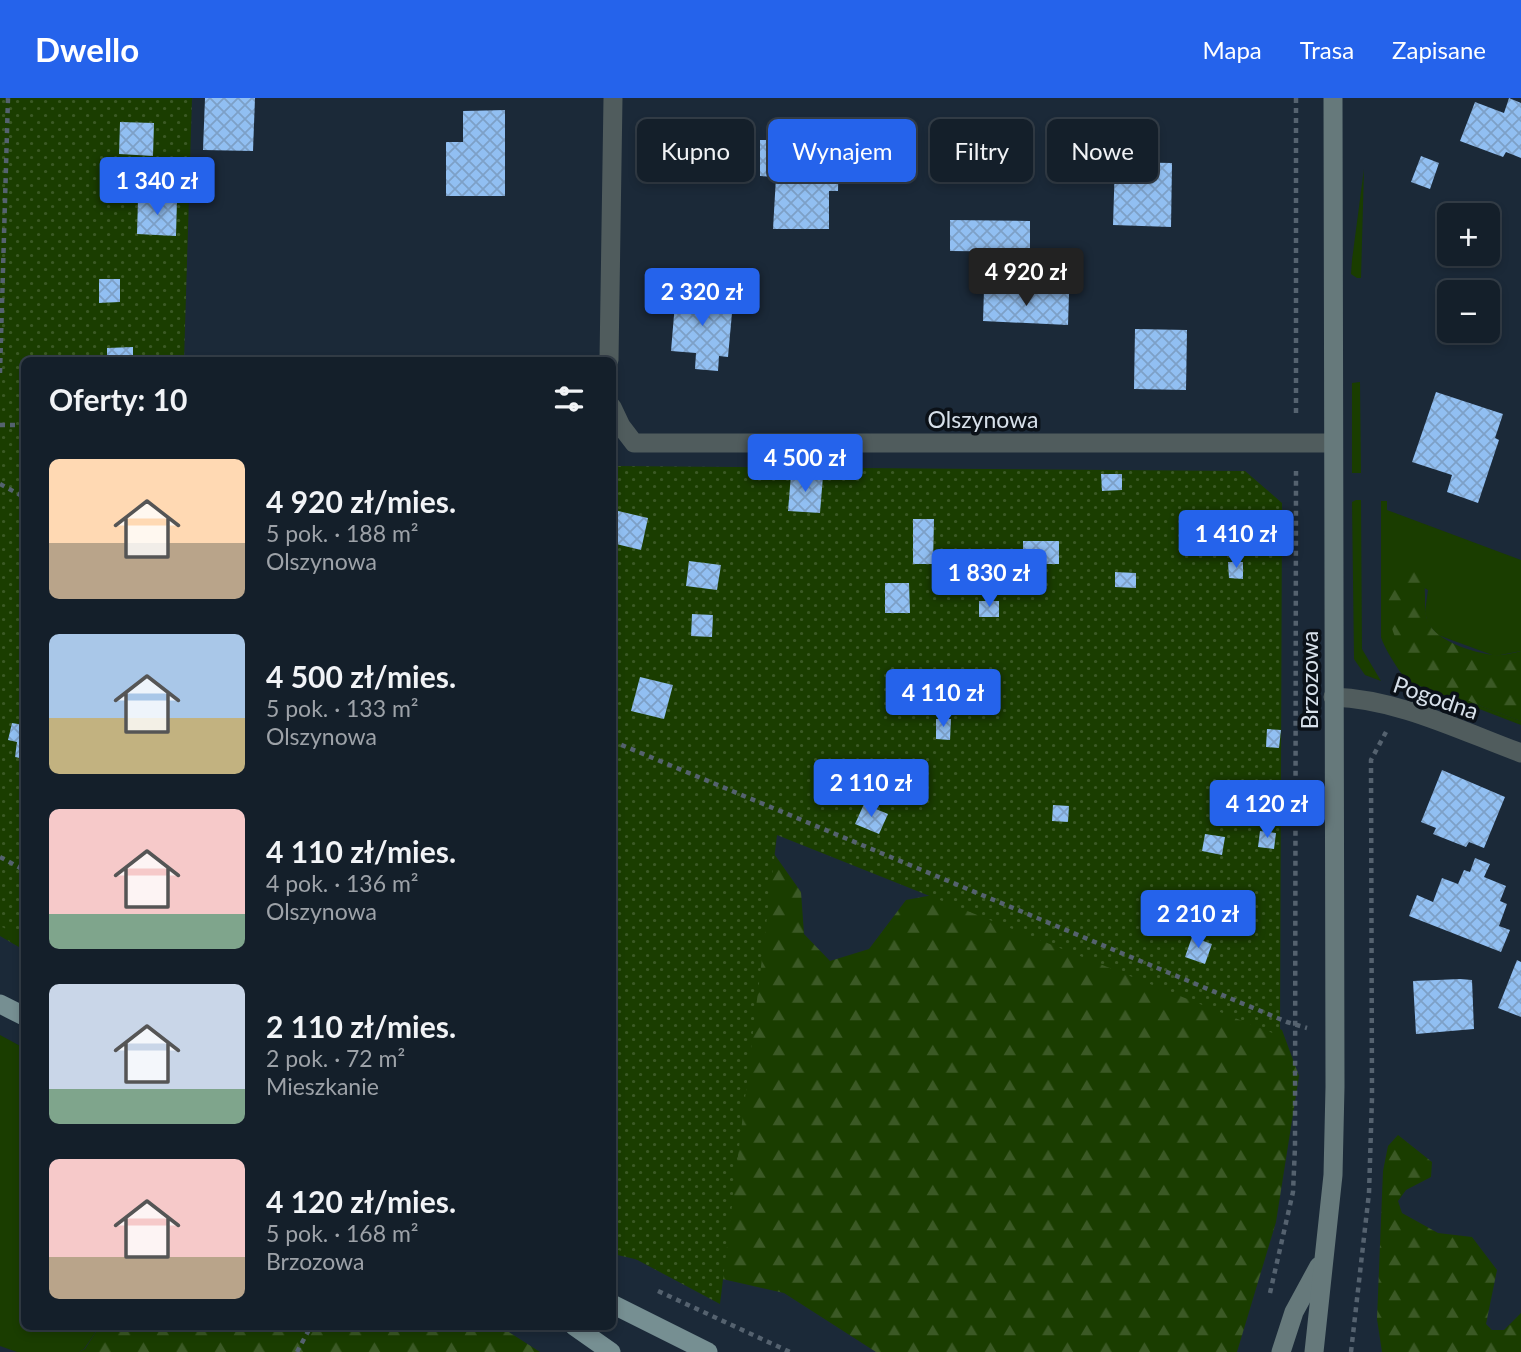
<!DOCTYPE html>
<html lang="pl">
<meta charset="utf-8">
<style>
body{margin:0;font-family:Lato,sans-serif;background:#212c36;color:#f1f3f6;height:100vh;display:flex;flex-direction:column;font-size:26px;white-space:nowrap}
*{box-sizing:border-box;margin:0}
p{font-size:23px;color:#9da2a8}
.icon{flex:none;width:38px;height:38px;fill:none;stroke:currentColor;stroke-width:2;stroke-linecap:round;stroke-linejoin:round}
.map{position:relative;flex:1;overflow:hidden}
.drawer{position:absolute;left:21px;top:259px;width:595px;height:973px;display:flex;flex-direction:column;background:#141f2a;border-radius:10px;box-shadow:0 4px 10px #0003,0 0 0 2px #333d47}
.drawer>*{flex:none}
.guide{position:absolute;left:637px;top:21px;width:665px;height:63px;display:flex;gap:14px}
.controls{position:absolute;left:1437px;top:105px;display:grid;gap:14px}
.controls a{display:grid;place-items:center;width:63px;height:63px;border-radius:10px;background:#141f2a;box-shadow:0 4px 10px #0003,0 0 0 2px #333d47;font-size:35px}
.price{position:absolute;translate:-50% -60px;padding:0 16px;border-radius:7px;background:#2563eb;color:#fff;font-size:23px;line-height:46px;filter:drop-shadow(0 2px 4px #0008)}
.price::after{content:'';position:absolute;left:50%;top:42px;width:21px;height:16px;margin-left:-10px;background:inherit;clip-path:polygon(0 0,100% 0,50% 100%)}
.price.selected{background:#222;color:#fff}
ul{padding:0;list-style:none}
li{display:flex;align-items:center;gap:21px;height:175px;padding:0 28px}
li span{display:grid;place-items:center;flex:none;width:196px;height:140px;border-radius:10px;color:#555}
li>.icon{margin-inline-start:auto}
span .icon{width:84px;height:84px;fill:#fffc;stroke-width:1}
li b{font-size:30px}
h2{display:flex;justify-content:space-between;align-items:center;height:84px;padding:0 28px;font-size:30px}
.chip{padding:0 24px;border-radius:10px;background:#141f2a;box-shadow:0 4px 10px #0003,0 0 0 2px #333d47;font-size:24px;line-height:63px}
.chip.selected{background:#2563eb;color:#fff}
header{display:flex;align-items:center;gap:42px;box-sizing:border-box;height:98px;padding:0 35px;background:#2563eb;color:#fff}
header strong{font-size:33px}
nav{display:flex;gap:38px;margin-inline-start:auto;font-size:24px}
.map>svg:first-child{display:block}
.grass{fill:#1a3d00}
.forest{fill:url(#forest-firs)}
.garden{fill:url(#garden-dots)}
.building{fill:url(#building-cross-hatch)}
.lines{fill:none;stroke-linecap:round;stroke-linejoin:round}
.path{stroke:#55626f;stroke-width:4.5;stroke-dasharray:5 5;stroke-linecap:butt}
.minor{stroke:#505c5d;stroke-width:19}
.secondary{stroke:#66797b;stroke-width:19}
.primary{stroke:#768f92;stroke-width:19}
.labels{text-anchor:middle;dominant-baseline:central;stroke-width:7;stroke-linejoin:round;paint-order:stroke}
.street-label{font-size:23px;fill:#d7e0ea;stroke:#0b1118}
</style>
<header>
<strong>Dwello</strong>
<nav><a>Mapa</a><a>Trasa</a><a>Zapisane</a></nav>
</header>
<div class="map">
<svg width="1521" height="1254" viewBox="0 0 1521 1254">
<defs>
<pattern id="forest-firs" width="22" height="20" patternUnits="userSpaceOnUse" patternTransform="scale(1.75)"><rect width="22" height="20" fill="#1a3d00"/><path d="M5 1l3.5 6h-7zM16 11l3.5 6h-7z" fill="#3b5925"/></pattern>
<pattern id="garden-dots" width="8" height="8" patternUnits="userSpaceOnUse" patternTransform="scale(1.75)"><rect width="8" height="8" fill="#1a3d00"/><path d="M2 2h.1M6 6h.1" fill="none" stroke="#3b5925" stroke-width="1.8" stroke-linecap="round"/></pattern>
<pattern id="building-cross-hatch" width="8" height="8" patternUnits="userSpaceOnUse" patternTransform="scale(1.75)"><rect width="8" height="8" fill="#91bff2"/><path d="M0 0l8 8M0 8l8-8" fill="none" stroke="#7da0c7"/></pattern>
</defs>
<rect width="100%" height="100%" fill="#1b2938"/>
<g class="grass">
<polygon points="1364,71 1361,180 1357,180 1351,176 1352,162"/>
<polygon points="1360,284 1361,375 1352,375 1352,285"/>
<polygon points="1356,402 1361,402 1362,551 1381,583 1365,577 1354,561 1352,404"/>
<path d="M1381 403H1387V412L1521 462V553L1495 558 1438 537 1428 526 1425 514 1428 492 1393 473 1473 605 1521 623V627L1409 584C1402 579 1383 548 1381 539Z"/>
<polygon points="0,937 24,950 24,1228 99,1229 84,1251 79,1254 17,1254 0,1248"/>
</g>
<g class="forest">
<path d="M1412 471 1422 476C1428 494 1422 511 1428 524 1436 543 1474 555 1494 557 1502 558 1513 555 1521 553V623C1466 602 1398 583 1389 516 1388 501 1387 486 1393 473Z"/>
<polygon points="613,648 772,753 801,794 804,836 830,863 869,851 906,802 960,792 1282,932 1299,978 1276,1124 1237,1254 876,1254 784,1195 613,1156"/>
<polygon points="0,786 24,799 24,852 0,838"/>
<polygon points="1398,1037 1432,1064 1431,1079 1406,1092 1398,1103 1402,1115 1438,1135 1472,1139 1497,1172 1486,1226 1492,1232 1504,1232 1521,1215 1521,1254 1382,1254 1377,1221 1383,1073 1388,1048"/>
<polygon points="99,1229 501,1229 540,1254 79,1254 85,1251"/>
</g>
<g class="garden">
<polygon points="0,0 192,0 184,262 24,262 24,840 0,828"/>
<polygon points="612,368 1245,373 1282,405 1280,938 777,737 720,1206 613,1149"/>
</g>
<g class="building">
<polygon points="205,0 255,0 253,53 203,52"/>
<polygon points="1509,0 1521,5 1521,60 1506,54 1503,59 1460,43 1475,4 1504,15"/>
<polygon points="505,12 505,98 446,98 446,44 463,44 463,13"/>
<polygon points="120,24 154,25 153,58 119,56"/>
<polygon points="782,25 822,26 821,43 839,43 838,93 829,93 829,131 773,131 776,79 760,78 760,42 783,42"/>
<polygon points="965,52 985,53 984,71 965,70"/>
<polygon points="1421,58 1439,65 1430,91 1411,84"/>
<polygon points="1115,64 1172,65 1171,129 1113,127"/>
<polygon points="138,101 177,102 176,138 137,136"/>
<polygon points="950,122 1030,123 1030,154 950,153"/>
<polygon points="99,181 120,181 120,204 99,205"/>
<polygon points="984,192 1069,196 1068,227 983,223"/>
<polygon points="676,193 724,197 723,214 732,215 728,259 719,258 718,273 695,271 696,255 671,253"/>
<polygon points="1135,231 1187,232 1186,292 1134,291"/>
<polygon points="133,249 133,262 107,262 107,250"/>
<polygon points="1436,294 1503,316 1495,340 1499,342 1478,405 1447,394 1452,377 1412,364"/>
<polygon points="791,376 823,378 820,415 788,413"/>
<polygon points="1101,376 1122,376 1122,392 1102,393"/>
<polygon points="614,412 648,420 641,452 612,445"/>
<polygon points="913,421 934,421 933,466 913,466"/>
<rect x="1023" y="443" width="36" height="23"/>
<polygon points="689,463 721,467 717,492 686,488"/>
<polygon points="1228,464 1243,464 1243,481 1229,480"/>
<polygon points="1115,474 1136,475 1136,490 1115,489"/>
<polygon points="885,485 909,485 910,515 885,515"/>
<rect x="979" y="503" width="20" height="16"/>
<polygon points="692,516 713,517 712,539 691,538"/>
<polygon points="640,579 673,587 664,621 631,613"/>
<polygon points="936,621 951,621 950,642 936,641"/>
<polygon points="12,625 24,627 24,661 15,659 17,644 8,642"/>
<polygon points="1267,631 1281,632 1279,650 1266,649"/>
<polygon points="1442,672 1505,699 1484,750 1469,744 1466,749 1433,736 1436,730 1421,724"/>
<polygon points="1250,684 1278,686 1277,714 1248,712"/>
<polygon points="864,706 888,716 879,736 855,726"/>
<polygon points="1053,707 1069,708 1068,724 1052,723"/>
<polygon points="1260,733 1276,735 1274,751 1258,749"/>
<polygon points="1205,736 1225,739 1222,757 1202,753"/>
<polygon points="1475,760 1490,766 1484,779 1506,788 1500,803 1507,806 1499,828 1510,832 1501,854 1409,818 1417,797 1433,804 1442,780 1458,786 1464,772 1470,774"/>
<polygon points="1192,839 1212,846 1205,866 1185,859"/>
<polygon points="1517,862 1521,864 1521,919 1498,910"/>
<polygon points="1460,881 1472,882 1474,931 1416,936 1413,883"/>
</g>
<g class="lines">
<g class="path">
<polyline points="1296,0 1296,318"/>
<polyline points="0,275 8,0"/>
<polyline points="0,327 24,327"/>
<polyline points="0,386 24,399"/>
<polyline points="612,643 1287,924 1307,930"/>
<polyline points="0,759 24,772"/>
<polyline points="658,1193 790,1254"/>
<polyline points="1270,1195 1293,1094 1295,1049 1296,373"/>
<polyline points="297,1254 311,1228"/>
<polyline points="1351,1254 1369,1095 1372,1000 1371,662 1386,634"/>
</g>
<g class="minor">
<polyline points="609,262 613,0"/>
<polyline points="612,309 621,328 634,345 1333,345"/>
<path d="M1333 599C1398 601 1461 633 1521 655"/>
</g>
<g class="secondary">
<polyline points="1281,1254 1294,1214 1319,1168"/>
<polyline points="1314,1254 1333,1077 1335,989 1333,0"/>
</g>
<g class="primary">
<polyline points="0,906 24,918"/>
<polyline points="612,1206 708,1254"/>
<polyline points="574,1228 611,1254"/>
</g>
</g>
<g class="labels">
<g class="street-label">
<text x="983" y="321">Olszynowa</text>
<text transform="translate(1309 582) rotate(-90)">Brzozowa</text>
<text transform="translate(1436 599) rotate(19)">Pogodna</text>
</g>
</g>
</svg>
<div class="controls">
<a>+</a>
<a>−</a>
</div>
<b class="price" style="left:157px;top:119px">1 340 zł</b>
<b class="price selected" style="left:1026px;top:210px">4 920 zł</b>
<b class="price" style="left:702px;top:230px">2 320 zł</b>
<b class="price" style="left:805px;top:396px">4 500 zł</b>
<b class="price" style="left:1236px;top:472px">1 410 zł</b>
<b class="price" style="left:989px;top:511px">1 830 zł</b>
<b class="price" style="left:943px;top:631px">4 110 zł</b>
<b class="price" style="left:871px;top:721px">2 110 zł</b>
<b class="price" style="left:1267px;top:742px">4 120 zł</b>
<b class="price" style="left:1198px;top:852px">2 210 zł</b>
<div class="guide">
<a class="chip">Kupno</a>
<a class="chip selected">Wynajem</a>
<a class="chip">Filtry</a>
<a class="chip">Nowe</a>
</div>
<section class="drawer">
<h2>Oferty: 10<svg class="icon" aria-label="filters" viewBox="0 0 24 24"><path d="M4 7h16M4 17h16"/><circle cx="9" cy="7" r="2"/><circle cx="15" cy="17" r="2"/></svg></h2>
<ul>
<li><span style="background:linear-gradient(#ffd9b3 60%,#b9a48a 0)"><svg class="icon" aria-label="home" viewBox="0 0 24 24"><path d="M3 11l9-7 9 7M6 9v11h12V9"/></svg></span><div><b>4 920 zł/mies.</b><p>5 pok. · 188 m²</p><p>Olszynowa</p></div></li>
<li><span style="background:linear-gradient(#a9c7e8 60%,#c2b280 0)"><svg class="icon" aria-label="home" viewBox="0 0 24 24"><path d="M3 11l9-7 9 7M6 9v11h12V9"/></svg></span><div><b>4 500 zł/mies.</b><p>5 pok. · 133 m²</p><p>Olszynowa</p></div></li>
<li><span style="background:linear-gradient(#f6c9c9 75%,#7fa58c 0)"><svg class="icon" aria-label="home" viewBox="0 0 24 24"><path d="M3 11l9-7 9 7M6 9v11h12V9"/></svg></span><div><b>4 110 zł/mies.</b><p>4 pok. · 136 m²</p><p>Olszynowa</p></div></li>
<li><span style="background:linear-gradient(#c9d6e8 75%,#7fa58c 0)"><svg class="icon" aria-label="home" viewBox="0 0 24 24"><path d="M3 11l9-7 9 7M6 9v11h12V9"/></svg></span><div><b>2 110 zł/mies.</b><p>2 pok. · 72 m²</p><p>Mieszkanie</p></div></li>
<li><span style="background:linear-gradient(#f6c9c9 70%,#b9a48a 0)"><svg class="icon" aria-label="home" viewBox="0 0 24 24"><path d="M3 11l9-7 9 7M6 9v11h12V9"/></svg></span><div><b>4 120 zł/mies.</b><p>5 pok. · 168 m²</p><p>Brzozowa</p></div></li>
</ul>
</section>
</div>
